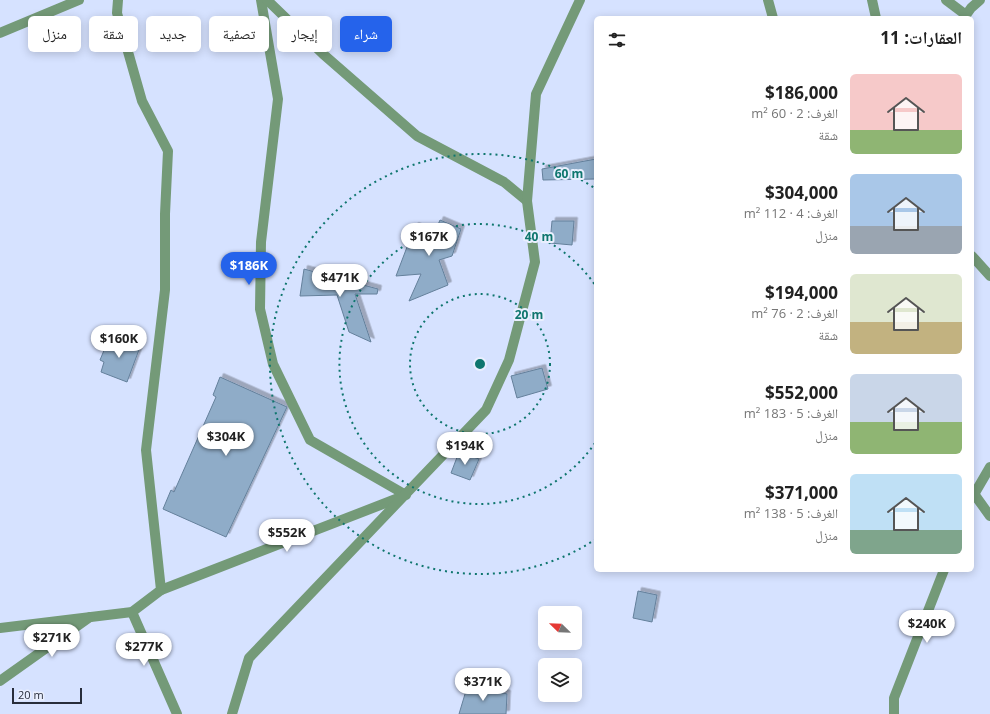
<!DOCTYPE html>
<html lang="ar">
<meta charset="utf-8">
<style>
body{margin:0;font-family:"Open Sans","Noto Naskh Arabic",sans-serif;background:#f6f6f6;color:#222;direction:rtl;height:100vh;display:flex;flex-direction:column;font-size:15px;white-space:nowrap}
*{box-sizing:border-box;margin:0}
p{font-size:13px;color:#767676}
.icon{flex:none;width:22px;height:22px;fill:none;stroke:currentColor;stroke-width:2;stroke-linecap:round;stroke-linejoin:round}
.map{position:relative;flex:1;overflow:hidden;direction:ltr}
.drawer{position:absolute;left:594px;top:16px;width:380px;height:556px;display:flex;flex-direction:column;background:#fff;border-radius:6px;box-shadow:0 2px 10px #0003;direction:rtl}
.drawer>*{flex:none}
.banner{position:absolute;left:12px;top:16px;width:380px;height:36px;direction:rtl;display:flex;gap:8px}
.needle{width:26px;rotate:293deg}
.buttons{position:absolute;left:538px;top:606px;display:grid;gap:8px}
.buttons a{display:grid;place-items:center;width:44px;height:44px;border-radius:6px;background:#fff;box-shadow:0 2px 10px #0003;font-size:20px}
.scale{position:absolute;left:12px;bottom:10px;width:70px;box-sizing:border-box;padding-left:4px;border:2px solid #282d3b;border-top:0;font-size:11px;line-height:14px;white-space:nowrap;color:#282d3b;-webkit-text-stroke:3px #e9effe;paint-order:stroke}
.price{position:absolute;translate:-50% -34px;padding:0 9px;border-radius:14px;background:#fff;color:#222;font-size:13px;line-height:26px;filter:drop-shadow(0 1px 2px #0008)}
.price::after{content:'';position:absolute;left:50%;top:24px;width:12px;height:9px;margin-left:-6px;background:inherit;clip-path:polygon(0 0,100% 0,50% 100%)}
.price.on{background:#2563eb;color:#fff}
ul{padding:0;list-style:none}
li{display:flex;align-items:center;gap:12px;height:100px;padding:0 12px}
li span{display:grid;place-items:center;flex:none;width:112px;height:80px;border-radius:6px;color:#555}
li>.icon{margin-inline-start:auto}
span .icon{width:48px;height:48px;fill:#fffc;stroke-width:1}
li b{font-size:17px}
h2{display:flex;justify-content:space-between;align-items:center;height:48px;padding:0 12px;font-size:17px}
.pill{padding:0 14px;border-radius:6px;background:#fff;box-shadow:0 2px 10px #0003;font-size:14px;line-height:36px}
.pill.on{background:#2563eb;color:#fff}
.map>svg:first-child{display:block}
.building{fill:#8facc8;stroke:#64809b;filter:url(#shadow)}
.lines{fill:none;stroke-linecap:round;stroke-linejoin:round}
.minor{stroke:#749a78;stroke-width:10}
.ring{fill:none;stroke:#0f766e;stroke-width:2;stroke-dasharray:2 4}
.centre{fill:#0f766e;stroke:#e9effe;stroke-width:2}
.ring-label{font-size:12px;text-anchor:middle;font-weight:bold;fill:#0f766e;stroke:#e9effe;stroke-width:4;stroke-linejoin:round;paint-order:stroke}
</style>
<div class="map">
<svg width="990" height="714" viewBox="0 0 990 714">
<defs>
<filter id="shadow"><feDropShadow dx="3.5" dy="-3.5" stdDeviation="0" flood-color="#0004"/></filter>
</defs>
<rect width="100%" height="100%" fill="#d6e2ff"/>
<g class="building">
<polygon points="596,159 596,179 543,180 542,169"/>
<polygon points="440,220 461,229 452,256 439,260 448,285 409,301 421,274 396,276 415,226 434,234"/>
<polygon points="552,221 574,221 572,245 550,243"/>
<polygon points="304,269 378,289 377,294 355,294 371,342 349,332 337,295 300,296"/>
<polygon points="110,336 140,347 127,382 101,372 104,362 100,360"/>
<polygon points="542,368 548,389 517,398 511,376"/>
<polygon points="220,377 287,407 226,537 163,509 171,490 174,492 216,397 213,395"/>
<polygon points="459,452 479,459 470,480 451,473"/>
<polygon points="638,591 657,595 652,622 633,618"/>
<polygon points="468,684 507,694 506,714 459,714"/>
</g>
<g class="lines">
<g class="minor">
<polyline points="261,0 278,99 261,242 260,309 273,364 310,440 406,495"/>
<polyline points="267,0 323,54 417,136 504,182 527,201"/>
<polyline points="768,0 773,18"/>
<polyline points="872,0 876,18"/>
<polyline points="946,0 966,15"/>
<polyline points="964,18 971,8 980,0"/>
<polyline points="0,33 79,0"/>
<polyline points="972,256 990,276"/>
<polyline points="972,491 990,516"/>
<polyline points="972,498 990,467"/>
<polyline points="161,590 401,497"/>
<polyline points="132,612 177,714"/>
<polyline points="0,628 132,612 161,590 146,450 165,290 165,214 168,151 142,101 117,13 118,0"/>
<polyline points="0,681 90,617"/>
<polyline points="232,714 249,658 486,410 509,360 535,262 527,201 536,94 580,0"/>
<polyline points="894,714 894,698 944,570"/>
</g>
</g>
<g class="ring">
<circle cx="480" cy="364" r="70"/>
<path d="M595 443A140 140 0 1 1 595 285"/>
<path d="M596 539A210 210 0 1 1 596 189"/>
</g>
<circle cx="480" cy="364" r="6" class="centre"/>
<g class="ring-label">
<text x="569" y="178">60 m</text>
<text x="539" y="241">40 m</text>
<text x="529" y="319">20 m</text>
</g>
</svg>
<div class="buttons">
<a><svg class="needle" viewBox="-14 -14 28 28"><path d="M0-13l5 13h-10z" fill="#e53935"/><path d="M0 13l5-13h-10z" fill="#767676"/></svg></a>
<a><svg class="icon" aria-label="layers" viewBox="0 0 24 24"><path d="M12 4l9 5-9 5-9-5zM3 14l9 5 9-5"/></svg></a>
</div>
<div class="scale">20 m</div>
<b class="price" style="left:429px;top:257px">$167K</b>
<b class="price on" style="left:249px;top:286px">$186K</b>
<b class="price" style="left:340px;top:298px">$471K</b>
<b class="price" style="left:119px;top:359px">$160K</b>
<b class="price" style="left:226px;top:457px">$304K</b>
<b class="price" style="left:465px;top:466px">$194K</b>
<b class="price" style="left:287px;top:553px">$552K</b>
<b class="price" style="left:927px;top:644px">$240K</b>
<b class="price" style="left:52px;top:658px">$271K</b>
<b class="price" style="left:144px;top:667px">$277K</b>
<b class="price" style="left:483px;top:702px">$371K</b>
<div class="banner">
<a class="pill on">شراء</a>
<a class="pill">إيجار</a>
<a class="pill">تصفية</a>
<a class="pill">جديد</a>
<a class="pill">شقة</a>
<a class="pill">منزل</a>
</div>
<section class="drawer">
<h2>العقارات: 11<svg class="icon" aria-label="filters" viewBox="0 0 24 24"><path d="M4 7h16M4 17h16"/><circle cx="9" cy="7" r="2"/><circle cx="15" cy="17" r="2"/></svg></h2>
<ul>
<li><span style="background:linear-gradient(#f6c9c9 70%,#8fb573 0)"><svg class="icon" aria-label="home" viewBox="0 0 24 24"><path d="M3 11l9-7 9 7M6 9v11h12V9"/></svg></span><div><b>$186,000</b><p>الغرف: 2 · 60 m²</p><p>شقة</p></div></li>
<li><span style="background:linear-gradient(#a9c7e8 65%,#9aa5b1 0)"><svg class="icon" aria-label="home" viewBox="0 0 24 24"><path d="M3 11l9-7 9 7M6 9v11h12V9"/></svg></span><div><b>$304,000</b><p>الغرف: 4 · 112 m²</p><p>منزل</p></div></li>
<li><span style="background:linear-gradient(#dfe7d0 60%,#c2b280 0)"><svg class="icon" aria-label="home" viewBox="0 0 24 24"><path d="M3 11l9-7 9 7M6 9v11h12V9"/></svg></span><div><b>$194,000</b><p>الغرف: 2 · 76 m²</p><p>شقة</p></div></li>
<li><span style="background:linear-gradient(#c9d6e8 60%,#8fb573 0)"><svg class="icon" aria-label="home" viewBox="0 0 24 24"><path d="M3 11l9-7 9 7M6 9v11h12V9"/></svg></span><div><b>$552,000</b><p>الغرف: 5 · 183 m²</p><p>منزل</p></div></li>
<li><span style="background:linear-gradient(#bfe0f5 70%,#7fa58c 0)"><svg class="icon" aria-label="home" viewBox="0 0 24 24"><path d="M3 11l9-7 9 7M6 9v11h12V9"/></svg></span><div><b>$371,000</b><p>الغرف: 5 · 138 m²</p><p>منزل</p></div></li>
</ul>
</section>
</div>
